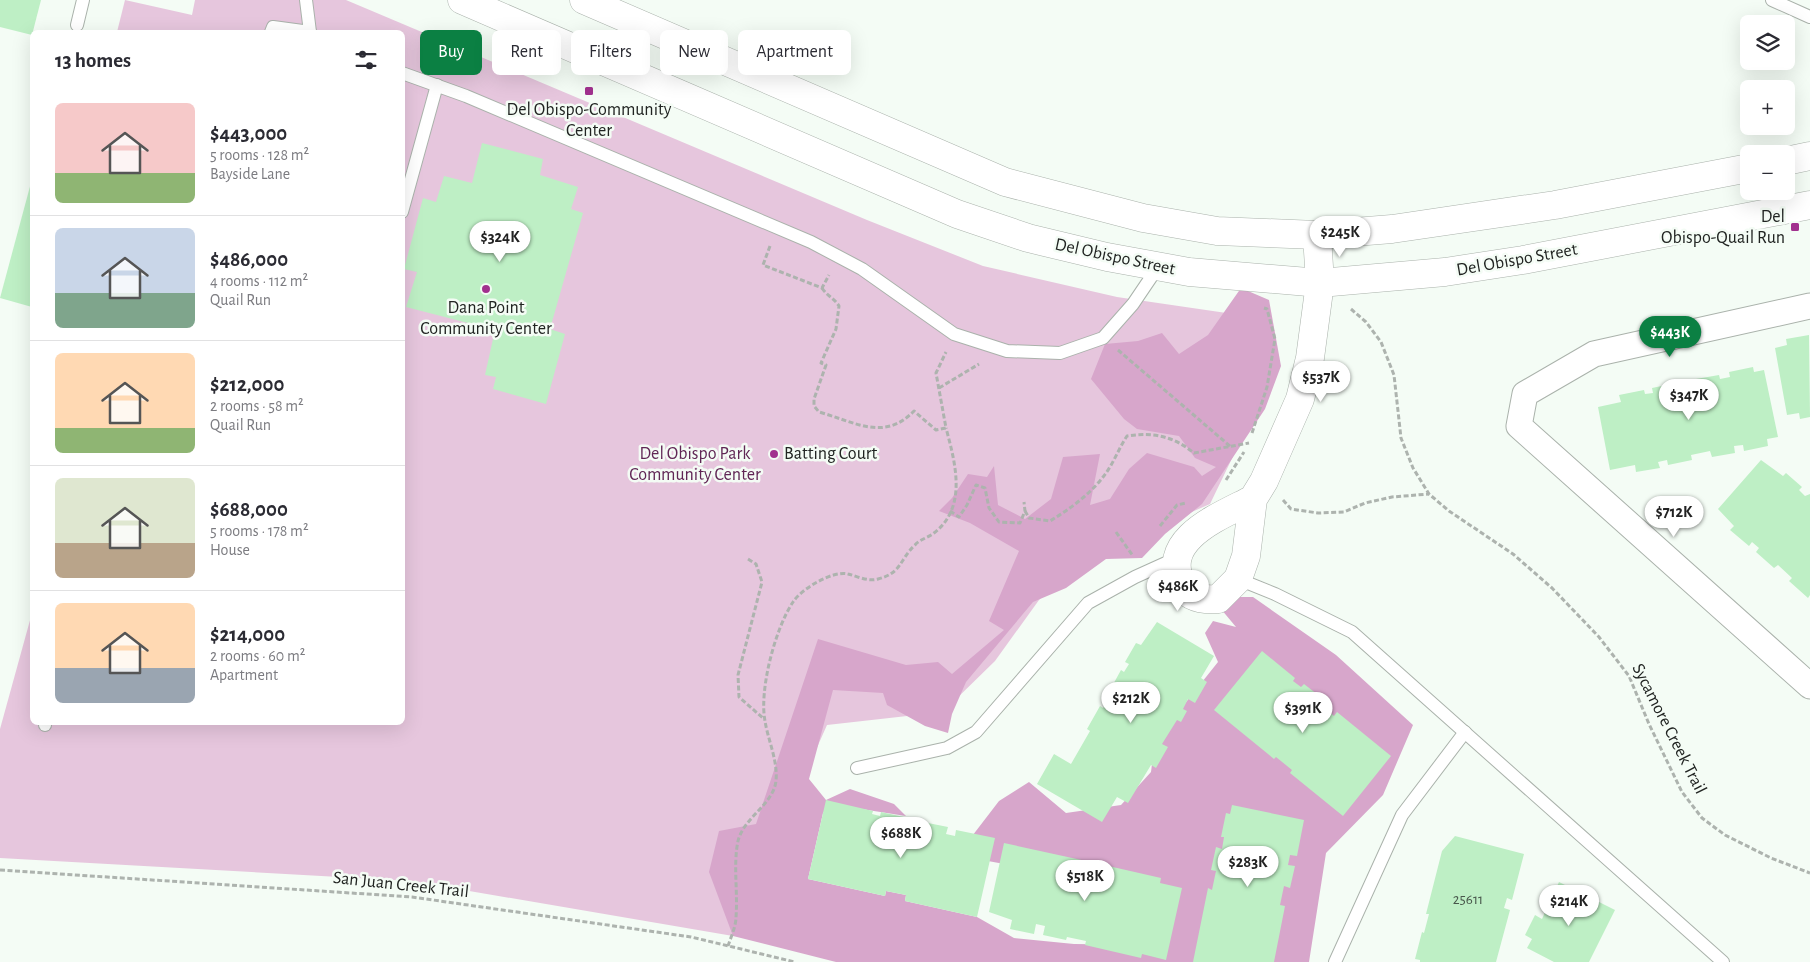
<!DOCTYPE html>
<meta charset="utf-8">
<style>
body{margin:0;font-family:"Alegreya Sans",sans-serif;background:#f2f2f3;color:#2b2b33;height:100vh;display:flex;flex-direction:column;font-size:19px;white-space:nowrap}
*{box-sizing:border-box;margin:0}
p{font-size:16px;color:#7c7c81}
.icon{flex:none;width:28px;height:28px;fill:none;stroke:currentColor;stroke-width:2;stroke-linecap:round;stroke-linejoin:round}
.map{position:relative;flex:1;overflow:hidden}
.details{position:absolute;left:30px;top:30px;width:375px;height:695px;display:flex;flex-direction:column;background:#fff;border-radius:8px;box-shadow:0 5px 20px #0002}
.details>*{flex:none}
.banner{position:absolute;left:420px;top:30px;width:475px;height:45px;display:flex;gap:10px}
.buttons{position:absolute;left:1740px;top:15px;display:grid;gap:10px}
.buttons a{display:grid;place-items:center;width:55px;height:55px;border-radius:8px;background:#fff;box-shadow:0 5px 20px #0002;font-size:25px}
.price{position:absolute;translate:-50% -42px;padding:0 11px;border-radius:18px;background:#fff;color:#222;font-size:16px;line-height:32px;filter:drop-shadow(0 1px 2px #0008)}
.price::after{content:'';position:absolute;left:50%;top:30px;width:15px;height:11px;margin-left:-8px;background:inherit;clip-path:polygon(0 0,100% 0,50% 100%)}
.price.on{background:#0b8043;color:#fff}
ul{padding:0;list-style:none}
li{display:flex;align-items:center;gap:15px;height:125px;padding:0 25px}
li+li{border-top:1px solid #e1e1e2}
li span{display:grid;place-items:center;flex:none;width:140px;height:100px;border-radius:8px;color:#555}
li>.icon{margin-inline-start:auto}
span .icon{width:60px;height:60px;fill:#fffc;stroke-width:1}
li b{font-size:21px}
h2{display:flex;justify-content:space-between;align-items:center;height:60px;padding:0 25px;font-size:21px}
.tag{padding:0 18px;border-radius:8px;background:#fff;box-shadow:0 5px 20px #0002;font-size:18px;line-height:45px}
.tag.on{background:#0b8043;color:#fff}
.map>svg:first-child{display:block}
.green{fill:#e6c6dd}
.forest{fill:#d7a6cb}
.building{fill:#beefc5}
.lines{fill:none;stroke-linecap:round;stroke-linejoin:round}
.lane-casing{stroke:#aab2ab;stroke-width:14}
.street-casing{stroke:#aab2ab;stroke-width:27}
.secondary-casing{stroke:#aab2ab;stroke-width:29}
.primary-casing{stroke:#aab2ab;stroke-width:29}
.path{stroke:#adb3ae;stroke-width:3;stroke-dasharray:5 2.5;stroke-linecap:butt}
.lane{stroke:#fff;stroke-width:12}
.street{stroke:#fff;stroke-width:25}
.secondary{stroke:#fff;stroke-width:28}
.primary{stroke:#fff;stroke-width:28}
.poi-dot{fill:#a1318e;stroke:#f4fcf5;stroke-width:2}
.labels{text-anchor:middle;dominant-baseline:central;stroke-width:5;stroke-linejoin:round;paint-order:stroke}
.number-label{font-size:15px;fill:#48574b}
.poi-label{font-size:18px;fill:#212422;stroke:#f4fcf5}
.street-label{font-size:18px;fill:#212422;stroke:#f4fcf5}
.park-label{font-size:18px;fill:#602655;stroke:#f4fcf5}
</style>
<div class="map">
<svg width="1810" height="962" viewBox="0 0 1810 962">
<rect width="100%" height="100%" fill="#f4fcf5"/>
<polygon class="green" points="125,0 192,15 195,0 346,0 867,220 983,266 1117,297 1247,316 1239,444 1210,504 1075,563 1039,600 995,661 952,703 925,714 827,725 733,936 411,881 0,858 0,729 32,613 32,722 402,722 402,32 117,32"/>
<polygon class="forest" points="1241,288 1269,300 1281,366 1265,409 1202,504 1165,534 1142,558 1106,559 1066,588 1033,602 966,682 952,714 948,733 925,726 887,705 883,693 833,690 809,779 826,800 850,789 894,804 906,816 829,804 823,813 808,879 885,896 886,891 906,895 905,901 977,917 1014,938 1074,944 1154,945 1031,869 966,857 966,844 999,801 1029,782 1066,813 1121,805 1151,772 1155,741 1218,662 1205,633 1213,621 1236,627 1221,609 1230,597 1253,597 1336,655 1413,725 1383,795 1326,853 1309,962 836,962 733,936 709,872 719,831 756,824 818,639 906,665 938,662 952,674 1004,630 989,621 1019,551 970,523 939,511 952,498 968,474 987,477 994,466 998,505 1025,519 1051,499 1063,457 1100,454 1090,505 1110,499 1129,469 1147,453 1194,467 1202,476 1216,467 1195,458 1179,436 1137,429 1124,419 1091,379 1105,344 1138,341 1162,333 1179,354 1208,335"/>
<g class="building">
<polygon points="0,0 41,0 32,35 0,27"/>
<polygon points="482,143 543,159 540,175 578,187 571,209 583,213 550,329 565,334 546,404 493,389 496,377 485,375 495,330 406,307 417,272 404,269 423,198 436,202 444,176 472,183"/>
<polygon points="32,179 32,307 0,298"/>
<polygon points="1809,335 1810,417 1800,419 1799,413 1787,415 1775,348 1787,345 1786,339"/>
<polygon points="1753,367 1754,372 1764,370 1778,437 1767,439 1768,446 1744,451 1743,445 1734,446 1735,453 1712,457 1710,451 1691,455 1692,460 1668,465 1667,460 1658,462 1660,468 1636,472 1635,465 1610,470 1598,407 1621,402 1619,395 1644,390 1645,394 1653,393 1652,388 1676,383 1677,388 1697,384 1696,379 1719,375 1720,379 1730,377 1729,372"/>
<polygon points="1761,460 1783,476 1786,473 1802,487 1799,490 1805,496 1810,494 1810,595 1808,598 1789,581 1792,578 1778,565 1774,568 1756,552 1759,548 1752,542 1749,546 1730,530 1734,526 1718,509"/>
<polygon points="1157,622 1214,656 1201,678 1207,682 1195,703 1188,699 1183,709 1187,711 1181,722 1177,720 1162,744 1168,747 1156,768 1151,765 1128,803 1117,797 1102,822 1037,784 1054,754 1071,764 1090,731 1087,729 1100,706 1103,708 1113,692 1110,690 1121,670 1124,672 1129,664 1125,662 1136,643 1141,645"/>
<polygon points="1262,651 1295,678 1293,681 1301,687 1304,684 1322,698 1319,703 1334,716 1337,712 1391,756 1343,816 1290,773 1292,770 1276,757 1274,759 1214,710"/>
<polygon points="826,800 873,811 872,814 880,816 881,812 904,817 904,821 922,826 923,822 948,827 946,834 955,836 956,830 995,838 977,917 905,901 906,895 886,891 885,896 808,879"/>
<polygon points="1232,805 1304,820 1297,856 1290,855 1288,865 1295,866 1290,888 1284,886 1280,905 1285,906 1274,962 1193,962 1208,888 1212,890 1216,871 1211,870 1216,847 1222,849 1224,837 1221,837 1226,813 1230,814"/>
<polygon points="1455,836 1524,854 1512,900 1507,898 1504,908 1510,910 1496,962 1420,962 1420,960 1415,959 1422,932 1424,933 1429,914 1426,914 1442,851"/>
<polygon points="1004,843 1086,861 1085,864 1103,868 1104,865 1161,878 1160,883 1182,888 1166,960 1142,954 1141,958 1085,945 1086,941 1067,937 1066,940 1043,935 1045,926 1036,924 1034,934 1010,929 1012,920 989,912"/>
<polygon points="1559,882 1615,910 1589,962 1554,962 1527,948 1532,939 1525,935 1535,915 1542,919"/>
</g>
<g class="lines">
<defs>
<g id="lane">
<polyline points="306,0 310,32"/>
<polyline points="1772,0 1810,17"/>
<polyline points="77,25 83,0"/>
<polyline points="271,32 273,27 310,32"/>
<polyline points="402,73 466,96 811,242 862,269 954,334 1007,351 1060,353 1103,338 1133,304 1158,267"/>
<polyline points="402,212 437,85"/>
<polyline points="1238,579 1275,594 1352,632 1723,962"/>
<polyline points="45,725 45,722"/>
<polyline points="857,768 947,748 976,732 1088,603 1135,577 1177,558"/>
<polyline points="1335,962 1402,815 1465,732"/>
</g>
<polyline id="street" points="1810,306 1594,354 1525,394 1519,426 1810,686"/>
<path id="secondary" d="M1253 499C1221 516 1158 539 1182 585 1189 599 1204 600 1218 599L1238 579 1246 556 1253 499 1264 481 1300 399 1310 358 1320 283 1317 235"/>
<g id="primary">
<polyline points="462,0 957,214 1028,238 1107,257 1189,272 1320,283 1445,272 1523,260 1810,205"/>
<polyline points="584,0 1005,182 1143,218 1217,231 1317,235 1392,229 1555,205 1749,168"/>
<polyline points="1786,161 1810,156"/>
</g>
</defs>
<use href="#lane" class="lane-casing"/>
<use href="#street" class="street-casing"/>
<use href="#secondary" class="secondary-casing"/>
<use href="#primary" class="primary-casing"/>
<g class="path">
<polyline points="770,246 763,265 822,288 829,275"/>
<path d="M822 288C827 296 834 298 839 306L836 329 821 363 826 365 814 399V406L819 412C855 422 884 442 914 411L936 430 946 428 936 373 946 352"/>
<polyline points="1351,309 1366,322 1381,342 1394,375 1401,438 1413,468 1429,494 1449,511 1513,554 1552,588 1599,637 1629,676 1649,724 1682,792 1702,818 1725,835 1771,858 1810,873"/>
<polyline points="1118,350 1231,447"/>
<polyline points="939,388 979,364"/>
<polyline points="1252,433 1267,387 1275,339 1267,309 1264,308"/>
<polyline points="1226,480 1244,452"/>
<polyline points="1283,500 1291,509 1318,513 1344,512 1365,503 1392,497 1429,494"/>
<polyline points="950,511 959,517 967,505 976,485 985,488 989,508 999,522 1020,523 1025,511 1024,502"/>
<path d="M1025 511 1029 518 1050 521C1070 509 1092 493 1106 473 1114 462 1119 448 1127 436 1153 432 1173 436 1194 453L1249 443"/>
<polyline points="1160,526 1177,505 1186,503"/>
<polyline points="1116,532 1133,556"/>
<polyline points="748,559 756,564 762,582 738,675 739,697 764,719"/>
<polyline points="0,870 412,897 691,937 795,962"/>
<path d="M728 946C731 937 736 926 736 917 738 892 733 865 738 841 744 817 773 805 776 781 778 761 768 740 765 721 759 690 775 629 793 602 801 589 833 570 848 574 857 576 868 582 878 579 902 573 899 560 915 545 920 539 928 538 934 533 968 507 955 462 946 428"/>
</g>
<use href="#lane" class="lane"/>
<use href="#street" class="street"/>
<use href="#secondary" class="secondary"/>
<use href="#primary" class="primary"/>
</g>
<g class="poi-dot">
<rect x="584" y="86" width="10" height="10" rx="2.5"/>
<rect x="1790" y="222" width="10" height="10" rx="2.5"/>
<circle cx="486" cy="289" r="5"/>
<circle cx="774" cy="454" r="5"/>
</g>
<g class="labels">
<g class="number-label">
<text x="1468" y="899">25611</text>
</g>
<g class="poi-label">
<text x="589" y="110">Del Obispo-Community<tspan x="589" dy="21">Center</tspan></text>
<text x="1785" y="217" text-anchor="end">Del<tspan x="1785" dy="21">Obispo-Quail Run</tspan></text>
<text x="486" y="308">Dana Point<tspan x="486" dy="21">Community Center</tspan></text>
<text x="784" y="454" text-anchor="start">Batting Court</text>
</g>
<g class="street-label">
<text transform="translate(1115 257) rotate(12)">Del Obispo Street</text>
<text transform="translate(1517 260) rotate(-10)">Del Obispo Street</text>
<text transform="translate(1669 729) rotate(63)">Sycamore Creek Trail</text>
<text transform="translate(401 885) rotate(6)">San Juan Creek Trail</text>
</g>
<g class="park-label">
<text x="695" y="454">Del Obispo Park<tspan x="695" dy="21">Community Center</tspan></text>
</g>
</g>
</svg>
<div class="buttons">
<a><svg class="icon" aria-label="layers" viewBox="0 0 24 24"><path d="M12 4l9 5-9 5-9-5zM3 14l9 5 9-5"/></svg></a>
<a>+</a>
<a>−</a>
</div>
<b class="price" style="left:1340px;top:258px">$245K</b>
<b class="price" style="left:500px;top:263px">$324K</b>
<b class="price on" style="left:1670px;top:358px">$443K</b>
<b class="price" style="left:1321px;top:403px">$537K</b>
<b class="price" style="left:1689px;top:421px">$347K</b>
<b class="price" style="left:1674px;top:538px">$712K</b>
<b class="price" style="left:1178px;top:612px">$486K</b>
<b class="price" style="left:1131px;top:724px">$212K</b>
<b class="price" style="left:1303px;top:734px">$391K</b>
<b class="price" style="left:901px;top:859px">$688K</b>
<b class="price" style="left:1248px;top:888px">$283K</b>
<b class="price" style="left:1085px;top:902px">$518K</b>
<b class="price" style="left:1569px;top:927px">$214K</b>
<div class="banner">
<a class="tag on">Buy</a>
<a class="tag">Rent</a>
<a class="tag">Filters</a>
<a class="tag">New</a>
<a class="tag">Apartment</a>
</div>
<section class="details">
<h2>13 homes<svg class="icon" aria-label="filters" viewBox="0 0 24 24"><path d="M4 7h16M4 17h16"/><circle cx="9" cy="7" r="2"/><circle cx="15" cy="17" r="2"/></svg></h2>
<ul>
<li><span style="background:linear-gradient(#f6c9c9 70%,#8fb573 0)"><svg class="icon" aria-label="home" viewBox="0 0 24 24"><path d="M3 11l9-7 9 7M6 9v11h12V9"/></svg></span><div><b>$443,000</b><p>5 rooms · 128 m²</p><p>Bayside Lane</p></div></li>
<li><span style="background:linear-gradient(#c9d6e8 65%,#7fa58c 0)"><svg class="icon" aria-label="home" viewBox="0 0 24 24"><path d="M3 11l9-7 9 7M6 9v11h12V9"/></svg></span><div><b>$486,000</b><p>4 rooms · 112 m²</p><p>Quail Run</p></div></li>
<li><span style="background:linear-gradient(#ffd9b3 75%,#8fb573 0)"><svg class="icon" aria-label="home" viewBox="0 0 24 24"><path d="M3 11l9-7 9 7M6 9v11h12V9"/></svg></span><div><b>$212,000</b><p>2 rooms · 58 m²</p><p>Quail Run</p></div></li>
<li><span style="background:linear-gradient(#dfe7d0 65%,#b9a48a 0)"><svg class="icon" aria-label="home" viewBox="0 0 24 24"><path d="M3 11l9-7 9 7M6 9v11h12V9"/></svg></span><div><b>$688,000</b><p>5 rooms · 178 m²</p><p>House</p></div></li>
<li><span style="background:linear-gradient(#ffd9b3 65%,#9aa5b1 0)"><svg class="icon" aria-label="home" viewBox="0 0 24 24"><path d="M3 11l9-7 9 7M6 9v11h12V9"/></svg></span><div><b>$214,000</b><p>2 rooms · 60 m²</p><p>Apartment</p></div></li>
</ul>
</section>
</div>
